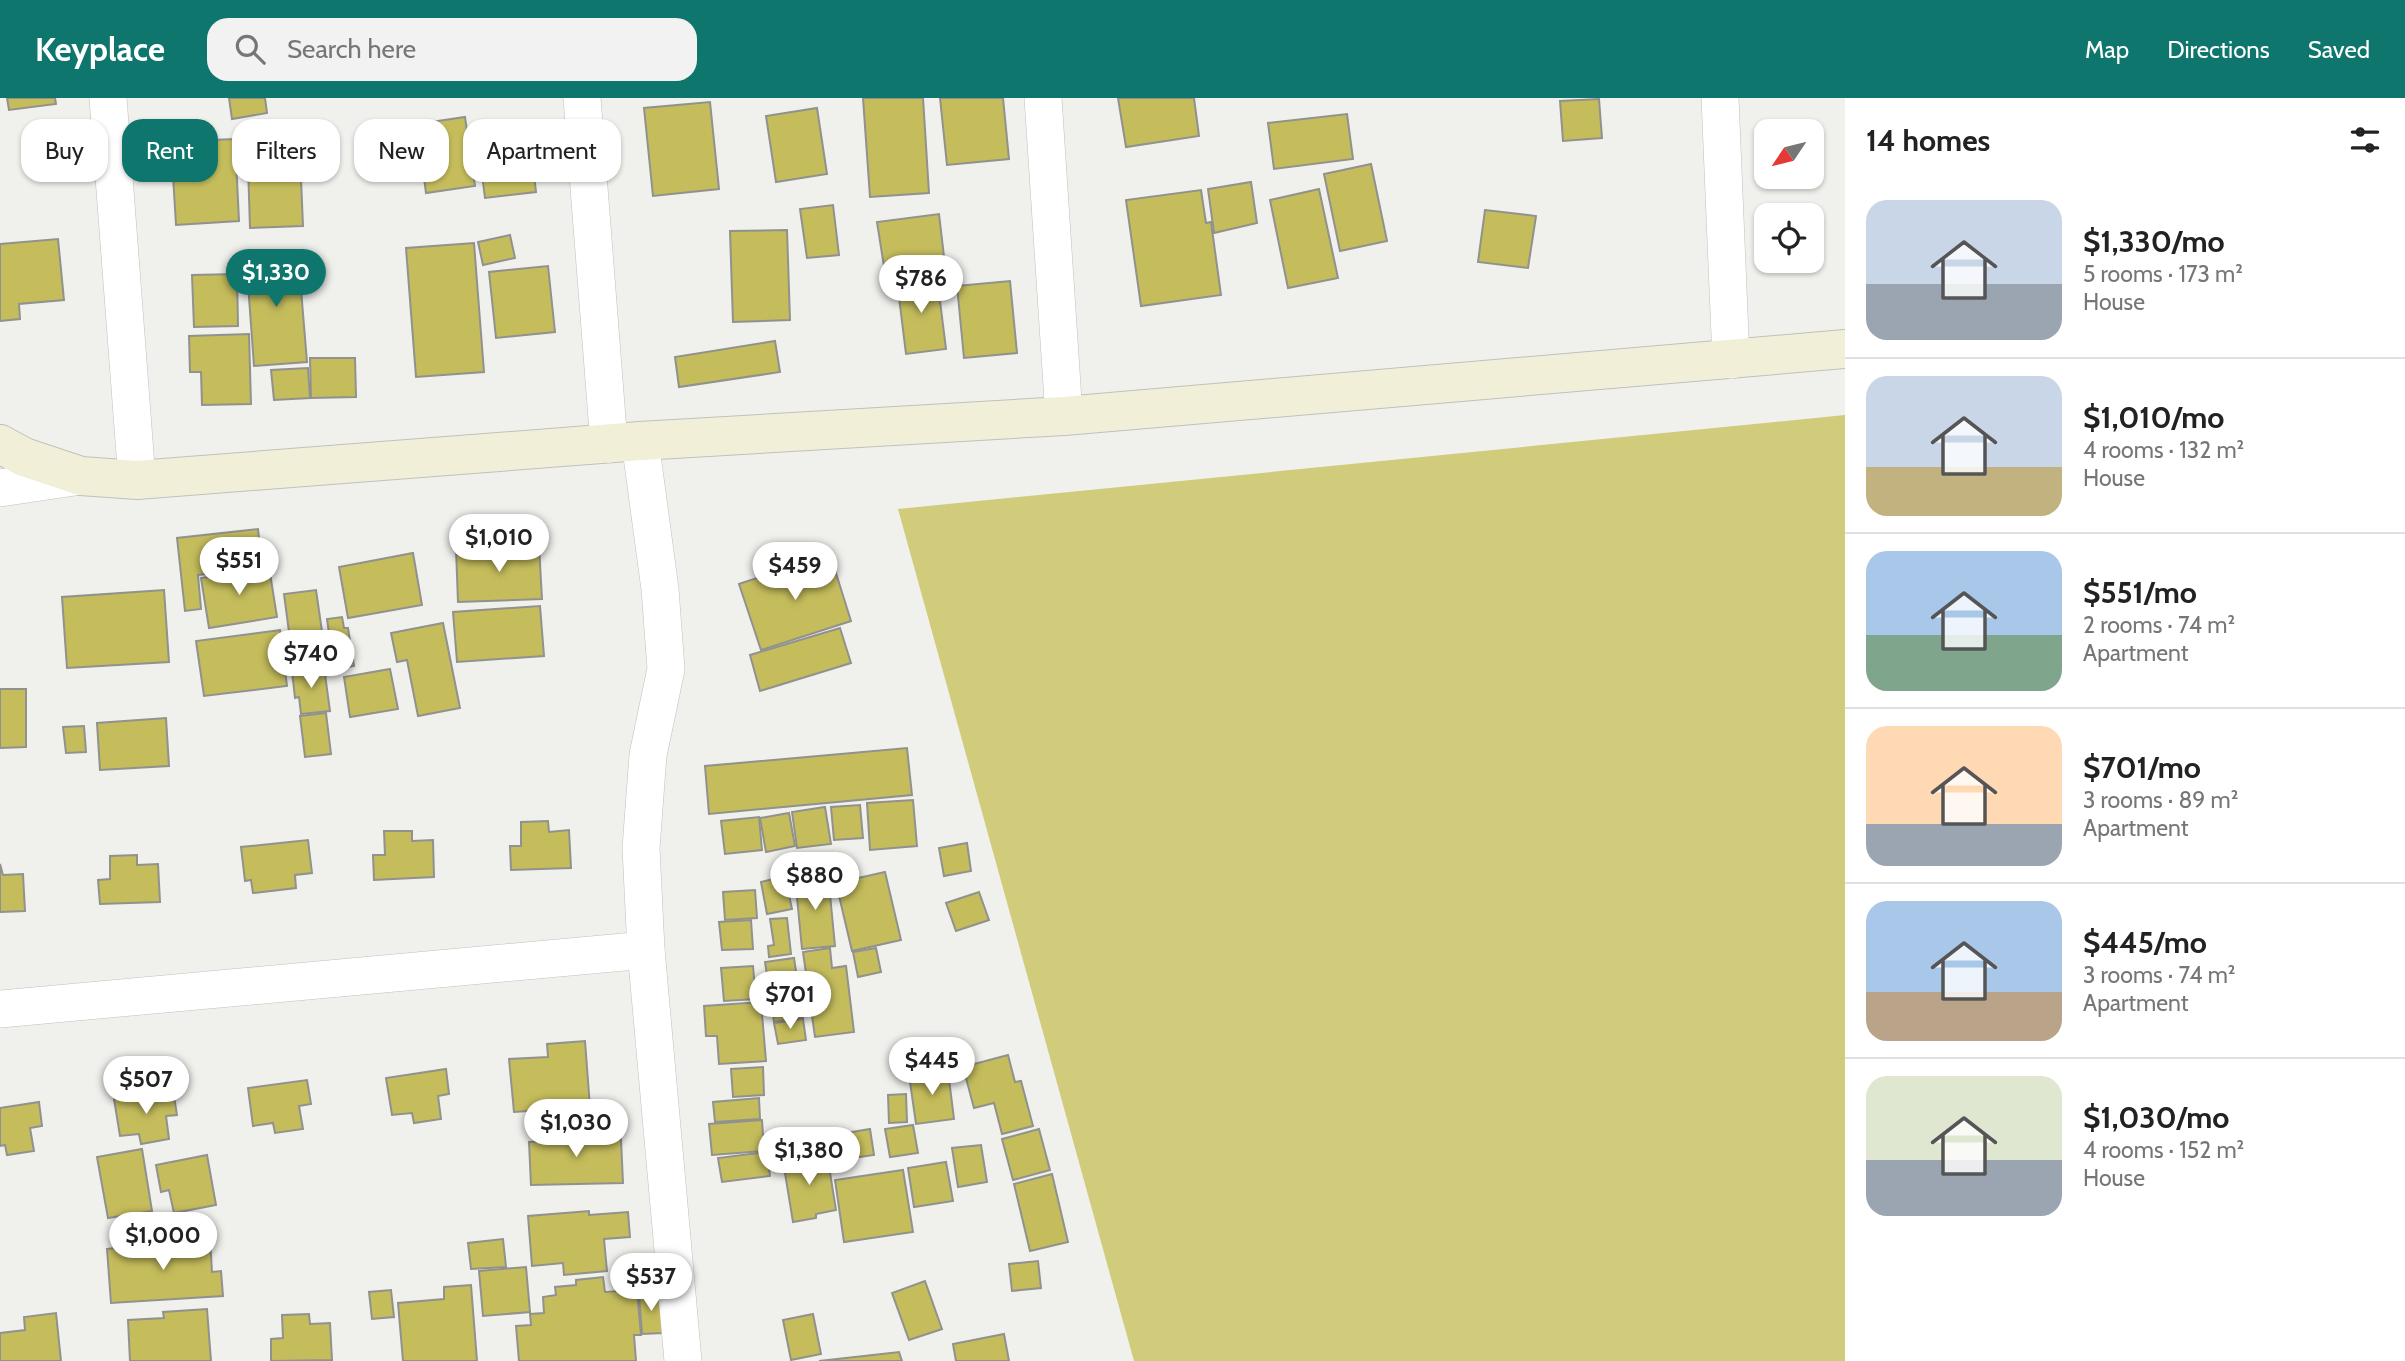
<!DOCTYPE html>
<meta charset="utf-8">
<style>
body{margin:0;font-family:Cabin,sans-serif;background:#f2f2f2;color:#222;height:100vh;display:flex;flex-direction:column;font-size:26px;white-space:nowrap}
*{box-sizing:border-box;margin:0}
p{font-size:23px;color:#767676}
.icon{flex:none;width:38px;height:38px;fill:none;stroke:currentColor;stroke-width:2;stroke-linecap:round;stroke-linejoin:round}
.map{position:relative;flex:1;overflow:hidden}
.drawer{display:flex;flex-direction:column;background:#fff;width:560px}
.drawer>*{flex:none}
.top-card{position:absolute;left:21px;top:21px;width:665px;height:63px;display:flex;gap:14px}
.needle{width:46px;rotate:235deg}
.buttons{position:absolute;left:1754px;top:21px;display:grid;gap:14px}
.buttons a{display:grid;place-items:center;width:70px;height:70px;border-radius:14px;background:#fff;box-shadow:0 2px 5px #0004;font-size:35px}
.price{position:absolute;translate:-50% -60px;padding:0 16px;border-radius:24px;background:#fff;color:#222;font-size:23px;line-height:46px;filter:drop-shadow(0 2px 4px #0008)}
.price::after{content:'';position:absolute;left:50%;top:42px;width:21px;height:16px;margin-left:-10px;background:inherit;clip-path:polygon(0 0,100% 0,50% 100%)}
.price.selected{background:#0f766e;color:#fff}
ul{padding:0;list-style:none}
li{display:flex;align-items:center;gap:21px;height:175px;padding:0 21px}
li+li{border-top:2px solid #e0e0e0}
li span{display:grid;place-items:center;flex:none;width:196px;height:140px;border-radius:21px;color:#555}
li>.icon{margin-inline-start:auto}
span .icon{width:84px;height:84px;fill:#fffc;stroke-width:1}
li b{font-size:30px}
h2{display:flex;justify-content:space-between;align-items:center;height:84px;padding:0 21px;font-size:30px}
.tag{padding:0 24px;border-radius:21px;background:#fff;box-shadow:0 2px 5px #0004;font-size:24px;line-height:63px}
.tag.selected{background:#0f766e;color:#fff}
header{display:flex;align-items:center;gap:42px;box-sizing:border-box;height:98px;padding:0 35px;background:#0f766e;color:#fff}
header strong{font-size:33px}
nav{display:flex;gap:38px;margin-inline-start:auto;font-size:24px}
.search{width:490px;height:63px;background:#f2f2f2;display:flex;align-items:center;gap:18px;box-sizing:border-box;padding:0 24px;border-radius:21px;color:#767676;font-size:26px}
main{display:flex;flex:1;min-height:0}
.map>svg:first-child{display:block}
.green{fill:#d1cb7c}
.building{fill:#c5bd5c;stroke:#91918e;stroke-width:2}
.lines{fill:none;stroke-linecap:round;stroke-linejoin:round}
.street-casing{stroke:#c0c0bd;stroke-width:38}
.secondary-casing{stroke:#c0c0bd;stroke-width:40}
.street{stroke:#fff;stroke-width:37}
.secondary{stroke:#f1efd8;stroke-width:38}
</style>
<header>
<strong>Keyplace</strong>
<div class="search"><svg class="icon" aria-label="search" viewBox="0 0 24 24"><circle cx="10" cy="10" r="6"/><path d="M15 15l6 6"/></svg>Search here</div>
<nav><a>Map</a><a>Directions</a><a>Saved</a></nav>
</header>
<main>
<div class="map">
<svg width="1845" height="1263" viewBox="0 0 1845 1263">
<rect width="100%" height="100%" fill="#f0f0ed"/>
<polygon class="green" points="1845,317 1845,1263 1134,1263 898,411"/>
<g class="building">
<polygon points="7,0 55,0 56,6 9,12"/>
<polygon points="229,0 265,0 267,15 232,21"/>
<polygon points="863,0 923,0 929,95 870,99"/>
<polygon points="940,0 1003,0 1009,61 947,67"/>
<polygon points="1118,0 1194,0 1199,38 1126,49"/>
<polygon points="1599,1 1602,40 1563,43 1560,3"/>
<polygon points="710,4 719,91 653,98 644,10"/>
<polygon points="817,10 827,76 776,84 766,18"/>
<polygon points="1347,16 1353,61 1274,71 1268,25"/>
<polygon points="465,19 475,88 426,95 417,26"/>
<polygon points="529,31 536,94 485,100 477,37"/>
<polygon points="299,34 303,128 250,130 247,35"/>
<polygon points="235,41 239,123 176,127 173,78 163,79 161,44"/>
<polygon points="1371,66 1387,143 1340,153 1324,76"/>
<polygon points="1251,84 1257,125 1214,135 1208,91"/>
<polygon points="1319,91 1338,180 1288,190 1270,102"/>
<polygon points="1201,92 1206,125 1211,124 1221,197 1141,208 1126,102"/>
<polygon points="833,107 839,157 807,160 800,111"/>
<polygon points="1485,112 1536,118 1528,170 1478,164"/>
<polygon points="939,116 945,167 885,175 877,124"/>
<polygon points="787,132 790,222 733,224 730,133"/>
<polygon points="510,137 515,160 483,167 478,144"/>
<polygon points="58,141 64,202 19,206 20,221 0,223 0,146"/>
<polygon points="474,145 484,274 416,279 406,150"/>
<polygon points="298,155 307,264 254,268 246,158"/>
<polygon points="548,168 555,234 496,240 489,174"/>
<polygon points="237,176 238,228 194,229 192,177"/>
<polygon points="937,179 946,251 906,256 897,183"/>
<polygon points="1010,183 1017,255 964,260 957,188"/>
<polygon points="249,236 251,306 202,307 201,274 190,274 189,238"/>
<polygon points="775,243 780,274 679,289 675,259"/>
<polygon points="310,260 355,260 356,299 311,300"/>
<polygon points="308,270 310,300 274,302 271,272"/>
<polygon points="258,431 261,459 206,465 207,476 198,477 201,511 185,513 177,440"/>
<polygon points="539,448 542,501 458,504 456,451"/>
<polygon points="413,455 422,507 348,520 339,469"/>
<polygon points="830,456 851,523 761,552 739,486"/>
<polygon points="269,469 277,519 209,530 201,480"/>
<polygon points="164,492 169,564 67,570 62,499"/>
<polygon points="316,492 327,568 294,572 284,496"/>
<polygon points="540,508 544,558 457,564 453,514"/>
<polygon points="342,519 344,530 348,530 354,568 334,571 327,521"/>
<polygon points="443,525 460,610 418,618 407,562 397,564 391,535"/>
<polygon points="840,530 851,565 760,593 750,557"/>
<polygon points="280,532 287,588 204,598 196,543"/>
<polygon points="324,569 330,613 301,616 299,599 295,600 292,573"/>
<polygon points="390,571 398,611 350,619 344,579"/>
<polygon points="0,591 26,591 26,649 0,650"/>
<polygon points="326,615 331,656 305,659 300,618"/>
<polygon points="166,620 169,668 100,672 97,625"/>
<polygon points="84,628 86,654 66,655 63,629"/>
<polygon points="907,650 912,697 709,716 705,668"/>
<polygon points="913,702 917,748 870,752 867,705"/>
<polygon points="860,707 863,740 834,742 831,709"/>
<polygon points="825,709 831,746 797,750 792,714"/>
<polygon points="789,715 795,748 766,754 760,720"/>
<polygon points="759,719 762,752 725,756 721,723"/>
<polygon points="548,723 549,734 569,732 571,770 511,772 510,748 521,748 521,724"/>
<polygon points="384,733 412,733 412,743 433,742 434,779 374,782 373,757 385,757"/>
<polygon points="308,742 312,775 295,777 296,790 253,795 251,782 245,783 241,749"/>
<polygon points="967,745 971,773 944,778 939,750"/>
<polygon points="137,757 137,767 158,766 160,804 100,806 98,782 110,781 110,758"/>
<polygon points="0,766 3,777 23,776 25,813 0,814"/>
<polygon points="885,774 901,842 852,853 836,785"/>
<polygon points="828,776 835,848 802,851 795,779"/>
<polygon points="785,778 792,811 767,816 761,784"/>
<polygon points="755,792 757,820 725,822 723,794"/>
<polygon points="979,794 989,822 956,833 946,805"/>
<polygon points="787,820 791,856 769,859 768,848 774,847 770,821"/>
<polygon points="751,822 753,851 722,852 719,824"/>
<polygon points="830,850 832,870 846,868 854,934 815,939 803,854"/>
<polygon points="876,850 881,874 858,879 853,854"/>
<polygon points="794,860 797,880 802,880 804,895 799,896 803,920 774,924 765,864"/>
<polygon points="753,868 756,901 724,903 721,870"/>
<polygon points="761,904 766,963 719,966 717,938 706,938 704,908"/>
<polygon points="803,921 806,942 778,946 774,925"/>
<polygon points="585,943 590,1009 514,1014 509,961 548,959 547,946"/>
<polygon points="1008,957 1015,984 1021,983 1033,1028 1002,1036 994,1005 974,1010 963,969"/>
<polygon points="763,969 764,997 733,999 731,971"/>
<polygon points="446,971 449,996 438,998 441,1021 414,1025 412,1015 392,1017 386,980"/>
<polygon points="948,973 954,1021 916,1026 909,977"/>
<polygon points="307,982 311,1006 299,1008 303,1031 275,1035 273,1025 253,1028 248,990"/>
<polygon points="173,992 177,1017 166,1018 169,1041 141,1046 139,1036 120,1038 114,1001"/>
<polygon points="906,996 907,1024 889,1025 888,997"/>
<polygon points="759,1000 760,1021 715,1024 713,1004"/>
<polygon points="39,1004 42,1028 30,1030 34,1053 7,1057 5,1047 0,1048 0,1010"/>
<polygon points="762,1022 764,1053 712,1057 709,1026"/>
<polygon points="913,1027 918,1055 890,1059 885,1031"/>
<polygon points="870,1031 874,1057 838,1062 834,1037"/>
<polygon points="1039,1031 1050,1072 1013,1082 1002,1041"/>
<polygon points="601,1032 601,1041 621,1041 623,1085 531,1087 529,1044 547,1043 546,1033"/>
<polygon points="981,1047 987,1084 958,1089 952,1050"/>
<polygon points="142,1051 152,1113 108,1120 97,1059"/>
<polygon points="767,1054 770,1078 722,1084 718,1060"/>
<polygon points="827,1056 836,1112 816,1116 816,1120 793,1124 783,1063"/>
<polygon points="207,1057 216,1107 174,1115 169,1092 161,1094 156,1067"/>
<polygon points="946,1064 953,1103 914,1109 908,1070"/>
<polygon points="903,1072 913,1134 844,1144 835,1082"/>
<polygon points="1052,1076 1068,1144 1030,1153 1014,1086"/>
<polygon points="589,1113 589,1117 628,1114 630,1139 604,1141 607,1173 564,1177 563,1165 532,1168 528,1118"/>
<polygon points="210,1140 212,1174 221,1173 223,1198 111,1205 107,1151"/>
<polygon points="503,1141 506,1169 471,1171 468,1145"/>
<polygon points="1038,1163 1041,1190 1012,1193 1009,1166"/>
<polygon points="526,1169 530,1214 483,1218 479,1173"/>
<polygon points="603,1179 605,1194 637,1192 641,1237 634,1237 636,1263 519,1263 516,1228 531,1227 530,1216 544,1215 543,1199 556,1197 555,1189 576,1187 576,1182"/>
<polygon points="925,1183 942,1231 909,1242 892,1195"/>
<polygon points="471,1187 477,1263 403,1263 398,1205 444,1201 444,1189"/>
<polygon points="391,1192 394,1219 372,1221 369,1194"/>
<polygon points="660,1194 663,1235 642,1236 639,1196"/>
<polygon points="207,1211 211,1263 130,1263 128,1222 164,1220 163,1214"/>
<polygon points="56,1215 61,1263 0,1263 0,1235 25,1232 24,1219"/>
<polygon points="309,1216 310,1226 330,1225 332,1262 271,1263 271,1241 283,1240 282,1217"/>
<polygon points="813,1216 821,1256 791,1262 783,1222"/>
<polygon points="1004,1236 1009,1263 956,1263 953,1246"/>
<polygon points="899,1254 902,1263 819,1263"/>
</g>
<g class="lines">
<defs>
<g id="street">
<polyline points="108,0 137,382"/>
<polyline points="582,0 609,346"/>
<polyline points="1043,0 1064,318"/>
<polyline points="1720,0 1731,262"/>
<polyline points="640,343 660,491 666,571 648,657 641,750 646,852 683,1263"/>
<polyline points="0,390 81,378"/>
<polyline points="0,911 646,852"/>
</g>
<polyline id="secondary" points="0,346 24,359 81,378 137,382 640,343 1064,318 1845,251"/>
</defs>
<use href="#street" class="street-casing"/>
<use href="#secondary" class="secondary-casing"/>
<use href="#street" class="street"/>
<use href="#secondary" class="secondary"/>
</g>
</svg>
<div class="buttons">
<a><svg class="needle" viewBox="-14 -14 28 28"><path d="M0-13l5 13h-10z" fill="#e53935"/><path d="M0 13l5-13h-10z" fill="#767676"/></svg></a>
<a><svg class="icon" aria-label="locate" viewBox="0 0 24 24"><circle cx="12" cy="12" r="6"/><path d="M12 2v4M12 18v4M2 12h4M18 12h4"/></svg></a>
</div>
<b class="price selected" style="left:276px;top:211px">$1,330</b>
<b class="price" style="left:921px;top:217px">$786</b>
<b class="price" style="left:499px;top:476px">$1,010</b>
<b class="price" style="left:239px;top:499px">$551</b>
<b class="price" style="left:795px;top:504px">$459</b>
<b class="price" style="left:311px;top:592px">$740</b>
<b class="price" style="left:815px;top:814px">$880</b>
<b class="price" style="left:790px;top:933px">$701</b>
<b class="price" style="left:932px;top:999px">$445</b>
<b class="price" style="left:146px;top:1018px">$507</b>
<b class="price" style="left:576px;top:1061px">$1,030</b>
<b class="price" style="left:809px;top:1089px">$1,380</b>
<b class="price" style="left:163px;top:1174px">$1,000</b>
<b class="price" style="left:651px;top:1215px">$537</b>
<div class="top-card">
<a class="tag">Buy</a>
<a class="tag selected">Rent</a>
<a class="tag">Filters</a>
<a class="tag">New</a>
<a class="tag">Apartment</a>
</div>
</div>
<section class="drawer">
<h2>14 homes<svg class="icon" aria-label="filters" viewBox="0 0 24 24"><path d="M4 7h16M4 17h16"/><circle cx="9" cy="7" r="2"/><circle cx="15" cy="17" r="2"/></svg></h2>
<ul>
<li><span style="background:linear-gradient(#c9d6e8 60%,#9aa5b1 0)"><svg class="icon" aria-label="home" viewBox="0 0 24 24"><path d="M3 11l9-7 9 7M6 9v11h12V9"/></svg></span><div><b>$1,330/mo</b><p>5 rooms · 173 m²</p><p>House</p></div></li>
<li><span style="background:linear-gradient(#c9d6e8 65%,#c2b280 0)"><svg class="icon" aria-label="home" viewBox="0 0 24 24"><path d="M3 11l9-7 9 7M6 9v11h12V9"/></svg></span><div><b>$1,010/mo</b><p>4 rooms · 132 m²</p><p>House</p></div></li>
<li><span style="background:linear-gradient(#a9c7e8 60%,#7fa58c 0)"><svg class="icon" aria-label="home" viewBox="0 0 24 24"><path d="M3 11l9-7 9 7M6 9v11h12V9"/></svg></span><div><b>$551/mo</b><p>2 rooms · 74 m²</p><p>Apartment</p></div></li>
<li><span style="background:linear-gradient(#ffd9b3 70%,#9aa5b1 0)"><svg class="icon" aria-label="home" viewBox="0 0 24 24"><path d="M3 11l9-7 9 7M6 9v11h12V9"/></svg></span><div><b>$701/mo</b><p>3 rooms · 89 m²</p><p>Apartment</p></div></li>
<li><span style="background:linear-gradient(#a9c7e8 65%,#b9a48a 0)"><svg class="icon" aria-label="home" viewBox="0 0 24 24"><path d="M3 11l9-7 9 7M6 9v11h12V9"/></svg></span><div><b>$445/mo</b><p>3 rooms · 74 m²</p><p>Apartment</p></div></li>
<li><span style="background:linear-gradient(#dfe7d0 60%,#9aa5b1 0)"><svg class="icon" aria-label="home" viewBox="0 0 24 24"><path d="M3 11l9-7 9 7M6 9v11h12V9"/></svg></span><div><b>$1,030/mo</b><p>4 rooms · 152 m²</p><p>House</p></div></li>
</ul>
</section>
</main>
